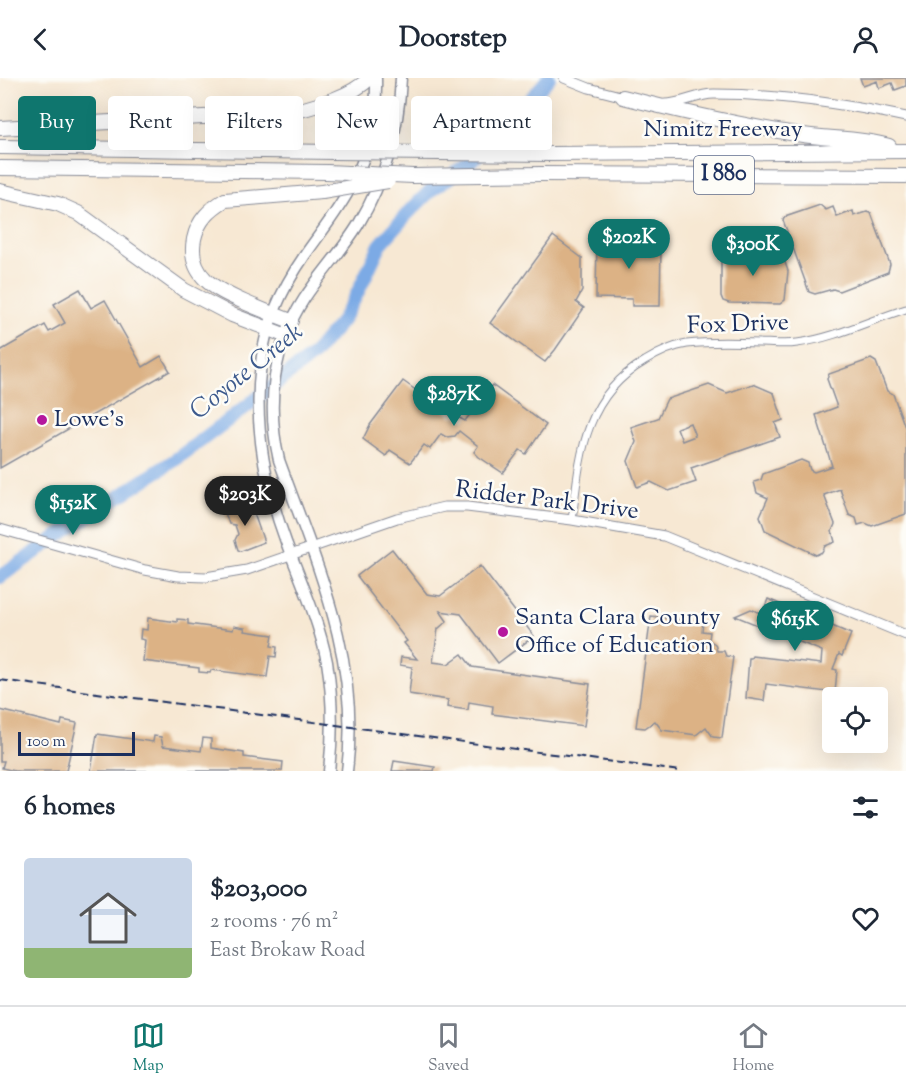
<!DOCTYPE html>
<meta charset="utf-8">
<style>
body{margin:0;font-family:"Sorts Mill Goudy",serif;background:#f2f2f3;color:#1f2937;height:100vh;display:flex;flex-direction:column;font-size:22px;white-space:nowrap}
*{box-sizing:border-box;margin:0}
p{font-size:20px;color:#747a83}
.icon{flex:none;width:33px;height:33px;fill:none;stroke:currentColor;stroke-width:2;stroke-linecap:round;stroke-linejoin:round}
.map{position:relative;height:693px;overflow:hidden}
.drawer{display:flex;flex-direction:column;background:#fff;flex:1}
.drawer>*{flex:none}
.hud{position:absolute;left:18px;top:18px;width:600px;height:54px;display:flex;gap:12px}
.buttons{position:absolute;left:822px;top:609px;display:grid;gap:12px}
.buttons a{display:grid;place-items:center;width:66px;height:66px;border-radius:6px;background:#fff;box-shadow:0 6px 24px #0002;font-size:30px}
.scale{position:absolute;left:18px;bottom:15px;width:117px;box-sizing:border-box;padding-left:6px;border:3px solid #1b2f5e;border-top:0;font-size:16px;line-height:21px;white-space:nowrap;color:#1b2f5e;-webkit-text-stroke:4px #fdfcf7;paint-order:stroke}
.price{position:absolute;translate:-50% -51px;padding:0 14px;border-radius:21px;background:#0f766e;color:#fff;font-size:20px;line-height:39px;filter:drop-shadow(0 2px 3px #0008)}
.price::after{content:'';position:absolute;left:50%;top:36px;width:18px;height:14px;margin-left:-9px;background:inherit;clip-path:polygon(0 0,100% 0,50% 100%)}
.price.current{background:#222;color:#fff}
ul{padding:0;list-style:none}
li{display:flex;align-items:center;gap:18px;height:150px;padding:0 24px}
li+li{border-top:2px solid #e0e1e3}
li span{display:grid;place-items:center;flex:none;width:168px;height:120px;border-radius:6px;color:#555}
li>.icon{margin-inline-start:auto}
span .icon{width:72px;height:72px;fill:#fffc;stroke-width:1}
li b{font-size:26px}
h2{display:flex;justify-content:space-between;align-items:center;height:72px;padding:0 24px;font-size:26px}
.chip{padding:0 21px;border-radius:6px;background:#fff;box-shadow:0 6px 24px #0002;font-size:21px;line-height:54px}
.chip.current{background:#0f766e;color:#fff}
header{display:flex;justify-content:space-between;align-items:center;height:78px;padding:0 24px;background:#fff;font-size:27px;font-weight:700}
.tabs{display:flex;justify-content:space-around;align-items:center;height:84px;border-top:2px solid #e0e1e3;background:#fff;font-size:16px;color:#747a83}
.tabs a{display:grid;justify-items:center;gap:3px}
.tabs .current{color:#0f766e}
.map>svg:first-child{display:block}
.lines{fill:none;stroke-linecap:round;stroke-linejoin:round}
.river{stroke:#7baae5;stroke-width:14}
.building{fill:#dcb285;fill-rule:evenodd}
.minor-casing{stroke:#898c98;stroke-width:9}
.tertiary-casing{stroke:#898c98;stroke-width:11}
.primary-casing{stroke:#898c98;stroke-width:13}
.motorway-casing{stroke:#898c98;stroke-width:16}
.minor{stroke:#fff;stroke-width:7}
.tertiary{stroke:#fff;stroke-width:9}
.primary{stroke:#fff;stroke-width:10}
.motorway{stroke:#fff;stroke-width:14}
.rail{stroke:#1b2f5e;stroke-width:2;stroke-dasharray:9 4.5;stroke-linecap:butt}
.motorway-bridge-casing{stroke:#898c98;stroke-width:16;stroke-linecap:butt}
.motorway-bridge{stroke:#fff;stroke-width:14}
.poi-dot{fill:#b5179e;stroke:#fdfcf7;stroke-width:2}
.labels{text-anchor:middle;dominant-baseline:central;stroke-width:5;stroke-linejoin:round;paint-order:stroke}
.shield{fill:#fdfcf7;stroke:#5f6c8c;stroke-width:1.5}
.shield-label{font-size:22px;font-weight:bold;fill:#1b2f5e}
.street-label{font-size:24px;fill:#1b2f5e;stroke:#fdfcf7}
.poi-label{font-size:24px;fill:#1b2f5e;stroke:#fdfcf7;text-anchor:start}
.water-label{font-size:26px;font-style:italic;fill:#3d5a8d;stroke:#fdfcf7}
</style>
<header><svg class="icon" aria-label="back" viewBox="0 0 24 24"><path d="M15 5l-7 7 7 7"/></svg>Doorstep<svg class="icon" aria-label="person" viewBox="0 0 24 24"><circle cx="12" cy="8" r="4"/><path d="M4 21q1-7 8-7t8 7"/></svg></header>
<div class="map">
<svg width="906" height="693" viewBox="0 0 906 693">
<rect width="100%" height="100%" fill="#fdfcf7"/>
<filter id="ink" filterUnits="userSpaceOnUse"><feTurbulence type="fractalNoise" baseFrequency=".0167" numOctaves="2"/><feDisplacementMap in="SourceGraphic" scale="12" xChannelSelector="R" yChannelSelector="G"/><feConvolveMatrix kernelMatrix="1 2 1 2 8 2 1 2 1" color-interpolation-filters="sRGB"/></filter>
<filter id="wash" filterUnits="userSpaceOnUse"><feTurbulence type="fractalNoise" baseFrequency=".008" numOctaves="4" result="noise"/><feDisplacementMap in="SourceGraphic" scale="24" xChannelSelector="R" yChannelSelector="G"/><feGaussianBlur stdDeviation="1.35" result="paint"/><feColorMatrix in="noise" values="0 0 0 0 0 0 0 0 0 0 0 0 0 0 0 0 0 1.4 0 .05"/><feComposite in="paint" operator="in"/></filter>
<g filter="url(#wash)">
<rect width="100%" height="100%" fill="#f7e8d3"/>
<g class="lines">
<polyline class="river" points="0,499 57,459 175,382 247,328 313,277 341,244 355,220 380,167 407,136 431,112 463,90 491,66 549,0"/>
</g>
<g id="blocks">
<g class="building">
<polygon points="860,0 906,0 906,8 895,12 892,5 879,10 877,3 863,8"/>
<polygon points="820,127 826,132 833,129 837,139 853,133 854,138 867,134 871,135 890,186 888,194 839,213 833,211 815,216 809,214 783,142 785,139"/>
<polygon points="553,158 582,180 582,213 576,224 584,230 555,272 545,284 490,245"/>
<polygon points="597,160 645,160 658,163 658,168 661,168 660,228 632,228 632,221 596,220"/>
<polygon points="725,172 781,173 788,193 785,222 780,226 729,225 723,223 721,218 721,176"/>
<polygon points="80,211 91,230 105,222 143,289 161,278 170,293 0,390 0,273 45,247 49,254 65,245 54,226"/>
<polygon points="871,281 876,284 887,313 893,316 906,352 906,436 872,448 865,445 858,447 856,440 849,437 840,411 824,417 835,446 832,453 835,464 825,468 822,474 816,477 765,452 760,438 768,420 757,415 754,404 761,402 763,396 801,382 808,385 810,392 814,394 832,388 816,337 837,329 827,301 829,296"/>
<polygon points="403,303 453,339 454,337 465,343 492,307 546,347 526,376 520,372 503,395 479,379 474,374 478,368 459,353 455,358 446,359 441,356 430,371 424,367 410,385 390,372 386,378 363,361 370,347"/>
<path d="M753 306 774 315 783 342 775 345 780 359 691 390 696 404 669 413 651 404 637 409 628 383 636 364 631 349 658 340 667 321 709 307 727 315ZM690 345 695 358 682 363 677 350Z"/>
<polygon points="248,425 251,427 264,464 241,473 238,472 235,462 238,456 235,447 229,446 225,435"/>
<polygon points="392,471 427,516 440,518 480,488 534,558 498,585 461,536 440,533 447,543 438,551 433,584 448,586 462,576 472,589 590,606 584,648 492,636 493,628 469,624 468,632 447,629 448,622 409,616 412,589 400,587 401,579 417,581 404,565 407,563 357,498"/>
<polygon points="768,521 851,556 842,578 839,576 833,591 837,592 835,615 766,606 764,623 746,620 749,580 751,580 752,578 821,586 822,573 735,538 751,531 762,536"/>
<polygon points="651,538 703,545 702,553 710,554 709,562 715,566 717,573 724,573 726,578 733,579 722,660 713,659 706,649 696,657 662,652 655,643 645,650 636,649"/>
<polygon points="148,540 177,544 177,541 188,542 188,546 233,552 234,548 245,550 244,553 273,557 271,568 277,569 276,579 270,578 267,599 211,592 210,595 199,594 199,590 143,583 145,562 140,561 141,551 147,552"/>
<polygon points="0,632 61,647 62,642 77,645 66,693 15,693 2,690 4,683 0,683"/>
<polygon points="97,656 153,664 154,658 161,659 163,668 201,673 203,660 211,661 211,670 244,675 244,679 283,684 282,693 91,693"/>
<polygon points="394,683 435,689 434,693 392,693"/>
</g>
</g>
</g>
<g filter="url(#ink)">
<use href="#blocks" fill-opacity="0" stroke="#898c98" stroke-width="1.5"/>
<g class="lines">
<defs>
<path id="minor" d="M572 442C580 379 583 319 645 283 658 275 672 268 687 266 711 263 737 264 760 265 772 265 785 267 797 265 835 260 870 242 906 231"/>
<g id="tertiary">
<polyline points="564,0 589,10 628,20"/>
<path d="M665 26C682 26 697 16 714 16 778 16 844 26 906 39"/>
<polyline points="0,451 145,492 178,498 206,499 247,492 397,440 444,429 467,429 572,442 664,458 906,557"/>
</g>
<g id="primary">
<path d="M329 693C333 657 333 620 327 584 319 543 301 503 286 464 265 407 253 346 261 285 265 247 283 209 305 177 321 154 340 131 353 105 369 73 377 36 376 0"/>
<path d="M347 693C361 581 316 485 279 382 266 326 273 269 304 221 321 195 342 173 358 147 385 102 399 52 401 0"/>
</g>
<g id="motorway">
<path d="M623 19C682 34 742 48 803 57 832 61 861 60 889 68"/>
<path d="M0 50 293 34C319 27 350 19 370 0"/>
<polyline points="0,69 334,74"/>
<polyline points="551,76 906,73"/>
<polyline points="0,90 327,94"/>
<polyline points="541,96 906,98"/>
<polyline points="0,113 58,126 78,135 184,212 232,237 284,257"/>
<path d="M291 243C275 237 260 231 244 224 215 211 187 198 194 161 198 142 210 131 225 122L322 114"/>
</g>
</defs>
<use href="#minor" class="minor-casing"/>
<use href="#tertiary" class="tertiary-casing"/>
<use href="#primary" class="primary-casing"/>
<use href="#motorway" class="motorway-casing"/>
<use href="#minor" class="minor"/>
<use href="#tertiary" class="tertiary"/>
<use href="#primary" class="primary"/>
<use href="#motorway" class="motorway"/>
<polyline class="rail" points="0,602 680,693"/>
<defs>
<g id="motorway-bridge">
<polyline points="334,74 551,76"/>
<polyline points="327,94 413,98 541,96"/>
<polyline points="322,114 388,103"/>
</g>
</defs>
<use href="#motorway-bridge" class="motorway-bridge-casing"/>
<use href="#motorway-bridge" class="motorway-bridge"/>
</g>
</g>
<g class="poi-dot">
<circle cx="42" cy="342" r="6"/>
<circle cx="503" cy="554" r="6"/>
</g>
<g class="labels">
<rect class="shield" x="694" y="78" width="60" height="38" rx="4.5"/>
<g class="shield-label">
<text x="724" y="97">I 880</text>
</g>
<g class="street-label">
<text x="723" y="52">Nimitz Freeway</text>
<text transform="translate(738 247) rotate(-2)">Fox Drive</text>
<text transform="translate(547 423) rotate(7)">Ridder Park Drive</text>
</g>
<g class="poi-label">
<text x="54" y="342">Lowe's</text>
<text x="515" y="540">Santa Clara County<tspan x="515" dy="28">Office of Education</tspan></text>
</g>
<g class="water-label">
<text transform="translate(247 294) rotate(-39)">Coyote Creek</text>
</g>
</g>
</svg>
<div class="buttons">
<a><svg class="icon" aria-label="locate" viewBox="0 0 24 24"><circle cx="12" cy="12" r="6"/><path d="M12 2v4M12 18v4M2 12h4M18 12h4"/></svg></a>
</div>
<div class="scale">100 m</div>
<b class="price" style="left:629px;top:192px">$202K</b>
<b class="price" style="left:753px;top:199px">$300K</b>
<b class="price" style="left:454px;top:349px">$287K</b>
<b class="price current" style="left:245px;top:449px">$203K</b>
<b class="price" style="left:73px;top:458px">$152K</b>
<b class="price" style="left:795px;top:574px">$615K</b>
<div class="hud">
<a class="chip current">Buy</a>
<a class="chip">Rent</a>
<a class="chip">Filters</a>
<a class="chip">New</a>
<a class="chip">Apartment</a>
</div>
</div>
<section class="drawer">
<h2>6 homes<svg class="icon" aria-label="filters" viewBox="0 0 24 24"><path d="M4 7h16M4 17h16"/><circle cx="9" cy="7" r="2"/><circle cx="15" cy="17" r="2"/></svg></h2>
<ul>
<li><span style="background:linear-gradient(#c9d6e8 75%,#8fb573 0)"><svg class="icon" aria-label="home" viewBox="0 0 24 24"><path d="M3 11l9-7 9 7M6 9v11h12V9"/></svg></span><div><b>$203,000</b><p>2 rooms · 76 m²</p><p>East Brokaw Road</p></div><svg class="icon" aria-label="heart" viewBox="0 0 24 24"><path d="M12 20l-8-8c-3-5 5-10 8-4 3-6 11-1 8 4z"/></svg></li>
</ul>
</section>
<nav class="tabs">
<a class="current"><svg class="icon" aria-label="map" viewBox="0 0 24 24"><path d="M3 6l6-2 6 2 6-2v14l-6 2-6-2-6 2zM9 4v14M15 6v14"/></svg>Map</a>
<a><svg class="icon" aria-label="saved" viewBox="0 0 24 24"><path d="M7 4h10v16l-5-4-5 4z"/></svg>Saved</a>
<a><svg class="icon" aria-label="home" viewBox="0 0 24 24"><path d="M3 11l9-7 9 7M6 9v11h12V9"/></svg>Home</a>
</nav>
